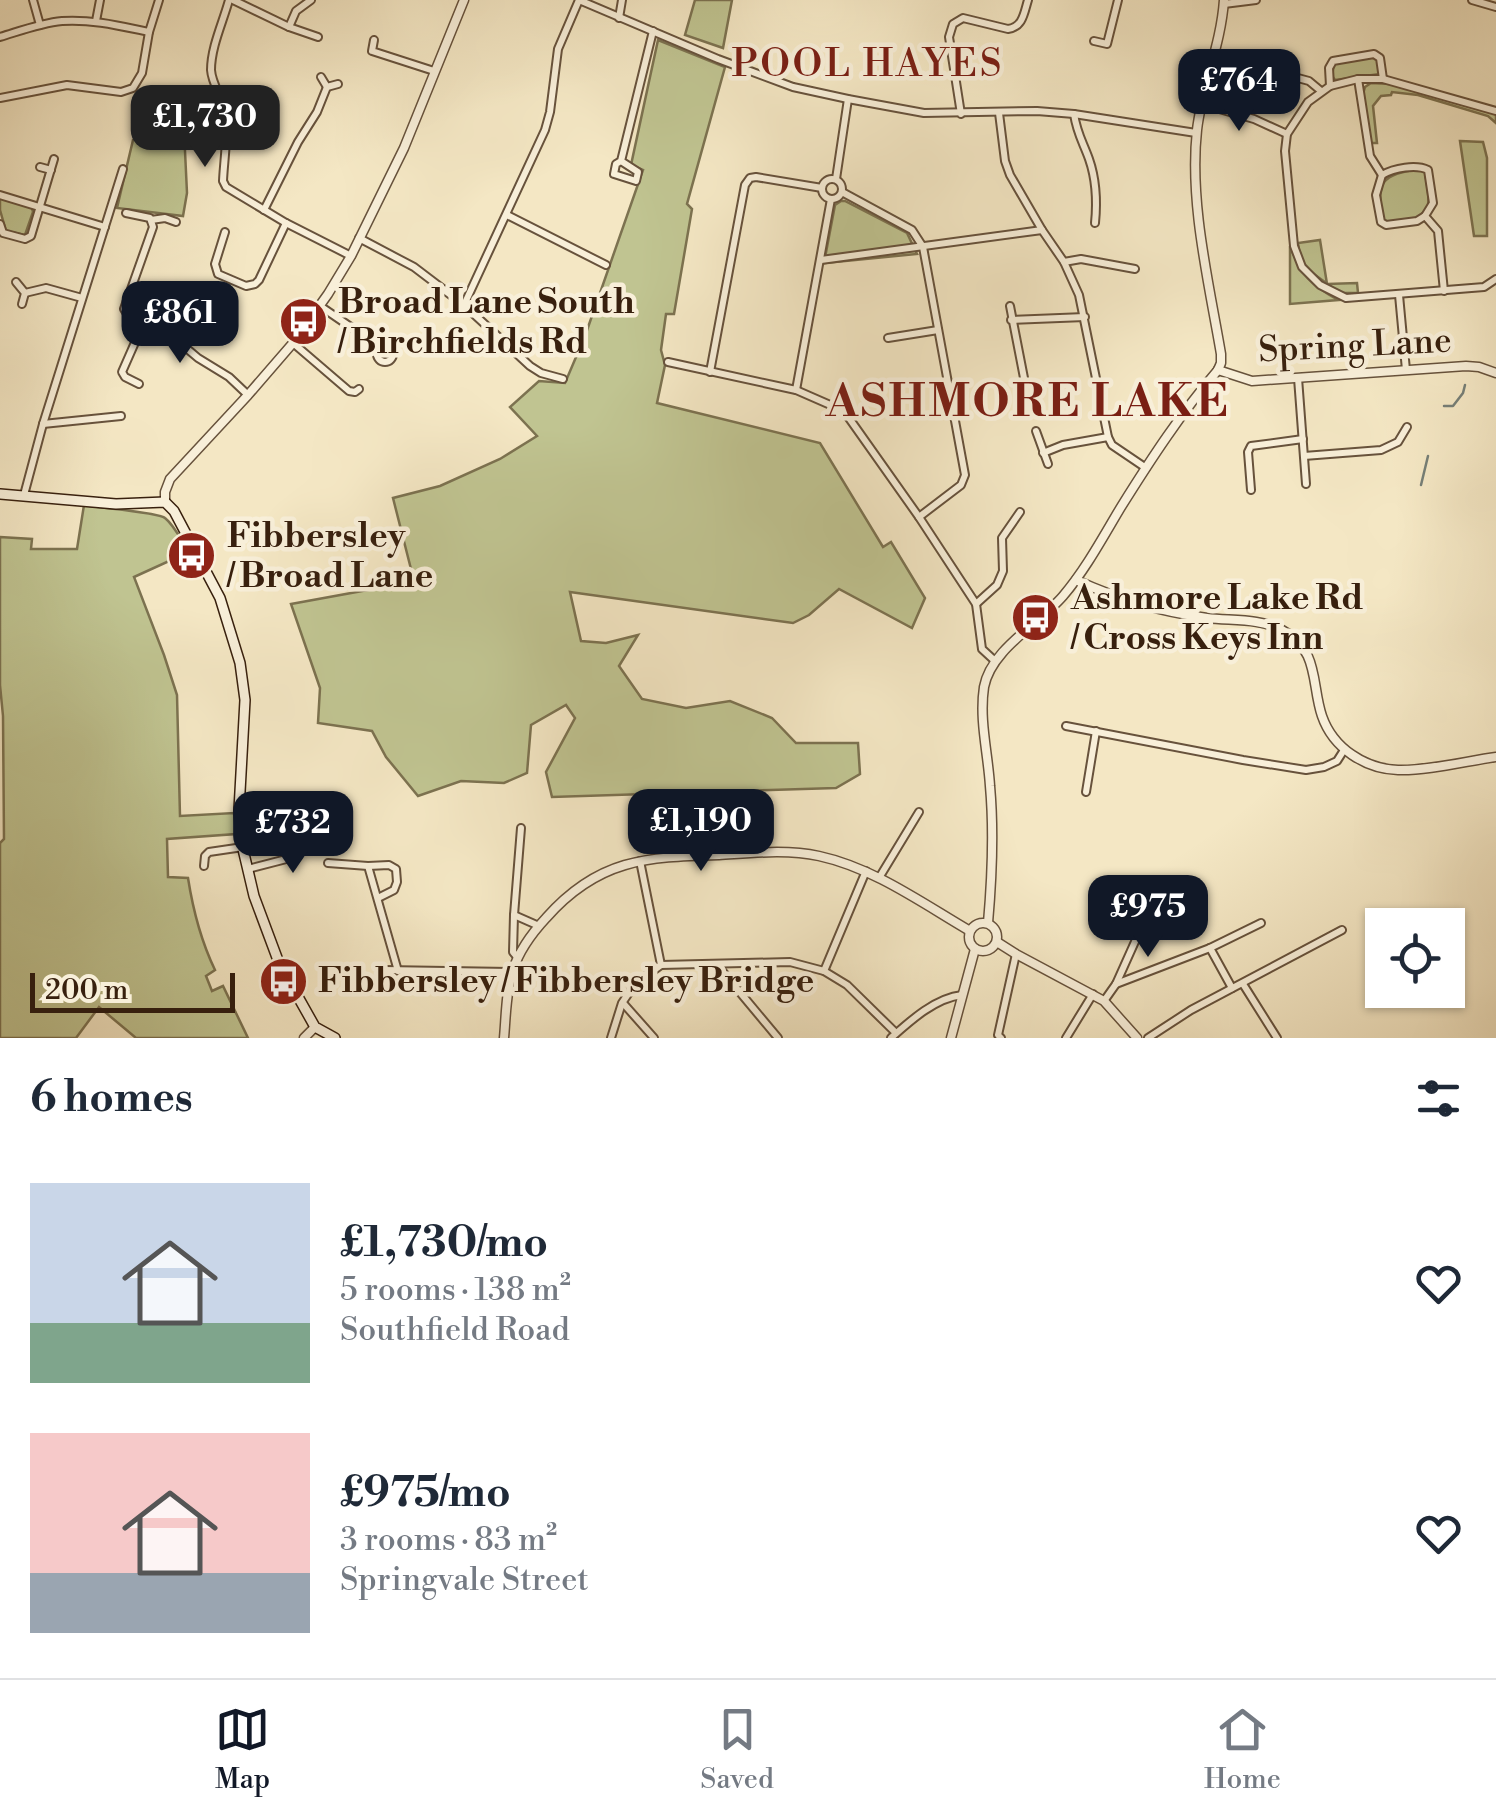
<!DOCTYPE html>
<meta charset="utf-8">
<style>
body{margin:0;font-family:"Libre Bodoni",serif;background:#f2f2f3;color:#1f2937;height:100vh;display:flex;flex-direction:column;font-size:38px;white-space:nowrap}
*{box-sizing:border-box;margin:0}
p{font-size:32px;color:#747a83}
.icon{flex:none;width:55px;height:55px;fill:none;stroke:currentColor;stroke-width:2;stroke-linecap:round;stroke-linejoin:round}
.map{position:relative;height:1038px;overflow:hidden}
.drawer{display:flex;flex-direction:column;background:#fff;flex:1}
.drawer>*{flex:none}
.tools{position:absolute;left:1365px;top:908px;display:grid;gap:20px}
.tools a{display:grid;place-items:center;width:100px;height:100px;border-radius:0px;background:#fff;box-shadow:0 2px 8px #0004;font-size:50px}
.scale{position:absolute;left:30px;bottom:25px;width:205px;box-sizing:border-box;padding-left:10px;border:5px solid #38200e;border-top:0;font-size:28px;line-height:35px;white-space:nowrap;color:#38200e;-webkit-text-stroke:8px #f8efd9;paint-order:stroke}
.price{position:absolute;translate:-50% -85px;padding:0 22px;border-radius:20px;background:#111827;color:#fff;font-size:32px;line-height:65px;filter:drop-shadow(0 2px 5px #0008)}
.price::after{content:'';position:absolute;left:50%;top:60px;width:30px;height:22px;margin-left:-15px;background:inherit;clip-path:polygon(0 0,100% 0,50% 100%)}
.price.active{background:#222;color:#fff}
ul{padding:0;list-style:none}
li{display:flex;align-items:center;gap:30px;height:250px;padding:0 30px}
li span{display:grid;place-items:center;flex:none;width:280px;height:200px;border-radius:0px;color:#555}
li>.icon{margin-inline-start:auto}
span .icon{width:120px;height:120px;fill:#fffc;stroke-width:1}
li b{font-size:42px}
h2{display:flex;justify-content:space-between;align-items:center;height:120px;padding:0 30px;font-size:42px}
.dock{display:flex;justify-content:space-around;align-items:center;height:140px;border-top:2px solid #e0e1e3;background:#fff;font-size:28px;color:#747a83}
.dock a{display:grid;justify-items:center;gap:5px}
.dock .active{color:#111827}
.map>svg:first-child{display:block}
.green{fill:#c0c491;stroke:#7c7250;stroke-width:2.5}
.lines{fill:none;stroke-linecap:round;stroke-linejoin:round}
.stream{stroke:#767f77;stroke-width:2.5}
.minor-casing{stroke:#67523c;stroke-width:10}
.tertiary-casing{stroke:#67523c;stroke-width:11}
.secondary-casing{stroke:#38200e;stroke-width:12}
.minor{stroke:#f8efd9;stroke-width:6}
.tertiary{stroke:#f8efd9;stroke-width:8}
.secondary{stroke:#f8efd9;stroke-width:9}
.labels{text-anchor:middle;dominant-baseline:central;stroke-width:9;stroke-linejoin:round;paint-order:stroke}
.poi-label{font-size:35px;font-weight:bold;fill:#38200e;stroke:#f8efd9;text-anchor:start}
.street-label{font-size:35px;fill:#38200e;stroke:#f8efd9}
.neighbourhood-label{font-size:38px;letter-spacing:2.5px;fill:#7a1f14;stroke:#f8efd9}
.district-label{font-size:45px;font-weight:bold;letter-spacing:2.5px;fill:#7a1f14;stroke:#f8efd9}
</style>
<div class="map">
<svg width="1496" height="1038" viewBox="0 0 1496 1038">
<rect width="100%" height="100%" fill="#f4e7c4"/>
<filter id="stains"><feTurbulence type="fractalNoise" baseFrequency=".002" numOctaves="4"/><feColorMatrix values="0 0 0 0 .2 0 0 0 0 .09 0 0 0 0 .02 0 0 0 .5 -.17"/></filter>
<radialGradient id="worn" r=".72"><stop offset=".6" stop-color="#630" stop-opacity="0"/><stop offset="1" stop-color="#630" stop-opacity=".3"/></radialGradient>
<g class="green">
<polygon points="695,0 732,0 723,48 685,35"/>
<polygon points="658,40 725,67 687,204 692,209 674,314 666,314 661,350 665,365 657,403 820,443 883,547 891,542 925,598 912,628 839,589 809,615 793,623 570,592 581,641 606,643 638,635 619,666 642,699 686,708 730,701 772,718 796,743 858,743 860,774 836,788 552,797 546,772 575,718 566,705 531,725 527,773 504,783 461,781 418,796 386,757 372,731 318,723 320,688 291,604 373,589 411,569 393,498 440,486 500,459 537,436 510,407 539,381 565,383 585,336 643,170 631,165"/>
<polygon points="1374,57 1378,60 1380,74 1335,80 1332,76 1334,63"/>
<polygon points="1371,83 1391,84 1493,112 1496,114 1496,123 1488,116 1418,95 1392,92 1391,95 1381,96 1373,106 1377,143 1370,143 1363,94 1365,87"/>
<polygon points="184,130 187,193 183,216 117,208 133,140"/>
<polygon points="1460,141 1483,142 1487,158 1487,236 1474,236"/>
<path d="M1420 169 1425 172C1426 182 1430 195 1428 205 1423 222 1398 223 1384 221 1374 182 1382 174 1420 169Z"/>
<polygon points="0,197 31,205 33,212 25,235 6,231 0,210"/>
<polygon points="841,201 845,201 907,233 917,254 824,263 835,205"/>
<polygon points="1320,240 1327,284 1357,283 1358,293 1340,293 1311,272 1300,259 1298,243"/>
<path d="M1290 246C1301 275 1311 285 1338 300L1290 304Z"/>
<path d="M84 505C98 508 158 512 165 518 175 526 182 542 189 552L134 577 164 655 177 695 180 816 234 813 236 834 167 839 168 877 188 878C193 910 201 941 215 970L206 976 212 991 223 986 248 1038H136L99 1007 76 1038H0V843L4 839 3 716 0 685V537L32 539 31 549H77Z"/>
</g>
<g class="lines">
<g class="stream">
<polyline points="1444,406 1453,406 1463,393 1465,385"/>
<polyline points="1421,485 1428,456"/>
</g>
<defs>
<g id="minor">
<polyline points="33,0 40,25"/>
<path d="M229 0C223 22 211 47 211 70 212 84 221 95 224 108 229 131 224 158 223 181L226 187 286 223 351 256"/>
<polyline points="233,0 289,27 318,37"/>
<polyline points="579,0 718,59 793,87 848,99 924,113 1037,111 1074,114 1196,133"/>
<polyline points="1472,0 1496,7"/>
<polyline points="1224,4 1256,0"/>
<polyline points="619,18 622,0"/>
<polyline points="96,21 100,0"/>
<polyline points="289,27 296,11 311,0"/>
<path d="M0 37C20 31 41 23 62 21 92 19 120 26 149 32"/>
<polyline points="374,40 372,51 434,71"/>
<polyline points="1094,41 1107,44 1118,0"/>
<polyline points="1283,74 1309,81 1321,91"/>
<polyline points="321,77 327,87 338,84"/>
<path d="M1358 79 1370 156 1382 175C1394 168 1416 164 1428 170L1433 203 1425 216 1438 231 1444 291"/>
<polyline points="1330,86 1329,68 1333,61 1374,54 1380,58 1383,79"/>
<polyline points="0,98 67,85 121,92 133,88 142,73 149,32 159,0"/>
<polyline points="1202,104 1254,119 1287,134"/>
<polyline points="1496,111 1383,79 1358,79 1330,86 1308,102 1287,134 1285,151 1294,246 1302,267 1320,285 1346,298 1484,287 1496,279"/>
<polyline points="999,113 1005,161 1010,175 1042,230 1064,262 1079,295 1108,437 1112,445 1146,468"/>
<path d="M961 114 949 37 953 24 963 18 1008 29C1023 27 1024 13 1028 0"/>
<path d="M1074 114C1077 134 1083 142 1089 159 1096 179 1097 203 1095 223"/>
<polyline points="621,161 638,172 636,181 614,174 616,164 621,161 653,31"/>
<polyline points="40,167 51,170"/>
<polyline points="1382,175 1376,195 1381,222 1386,225 1417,221 1425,216"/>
<circle cx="832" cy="189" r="10"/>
<polyline points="836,179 848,99"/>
<polyline points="842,192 912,230 923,247 965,475 961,485 919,517"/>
<polyline points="0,195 105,227"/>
<polyline points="264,210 298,142 317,112 327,87"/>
<polyline points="126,213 150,218 153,227 124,309 127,314 166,331 198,358 229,377 248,395"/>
<polyline points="507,215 606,265"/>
<polyline points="151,220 165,218 176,222"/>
<polyline points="0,224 3,233 25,239 31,236 54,159"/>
<polyline points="225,232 215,264 218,274 246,286 255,284 259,280 286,223"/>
<polyline points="359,238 414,267 464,305 530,366 541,373 563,379"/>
<polyline points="821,260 1042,230"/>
<polyline points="1064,262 1081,259 1135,269"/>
<polyline points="16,282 25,293 22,304"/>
<polyline points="25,293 46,288 82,298"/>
<polyline points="1399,295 1406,370"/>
<polyline points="464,305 545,130 550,112 558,49 579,0"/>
<polyline points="320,306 380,347"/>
<polyline points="1010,306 1024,378"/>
<polyline points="1011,320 1085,317"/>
<polyline points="888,338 938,330"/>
<polyline points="293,343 349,391 355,392 359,389"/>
<circle cx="385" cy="354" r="8"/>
<polyline points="184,346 194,331 204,297"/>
<polyline points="668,362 796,390 844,411 919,517 976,604 982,649 995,661"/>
<polyline points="710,372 745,185 750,178 756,177 822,188"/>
<polyline points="1298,378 1306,484"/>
<polyline points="139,384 125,377 122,372 144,322"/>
<polyline points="796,390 831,199"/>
<polyline points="43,424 121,416"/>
<polyline points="1036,431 1048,464"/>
<polyline points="1043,453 1063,445 1108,437"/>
<polyline points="1304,456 1381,450 1398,442 1407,427"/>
<polyline points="1251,490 1248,452 1251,446 1303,439"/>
<polyline points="24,495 43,424 123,169"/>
<polyline points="976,604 997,585 1003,571 1002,538 1020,512"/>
<polyline points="1066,726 1243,760 1306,770 1324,767 1337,761 1344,750"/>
<polyline points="1086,792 1096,731"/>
<polyline points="640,861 661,965"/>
<polyline points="328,863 368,866 398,971"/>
<polyline points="204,866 205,856 209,852 243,847"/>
<polyline points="368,866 389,865 396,869 397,882 394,890 378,898"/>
<polyline points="248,869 298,856 298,846"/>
<polyline points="879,878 919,812"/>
<polyline points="514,915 539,926"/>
<polyline points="1210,948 1232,988"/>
<polyline points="518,958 513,952 514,915 521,828"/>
<polyline points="718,966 778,1038"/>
<polyline points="384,970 512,972"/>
<polyline points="824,971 866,871"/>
<polyline points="1116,984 1210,948 1261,923"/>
<polyline points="1243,984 1277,1038"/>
<polyline points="1104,1001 1116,984 1155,897"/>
<polyline points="623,1003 654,1038"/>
<polyline points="611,1038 622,1003 635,984 661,965 790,962 824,971 847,985 896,1033"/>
<path d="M891 1038C910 1021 935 998 962 995"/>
<polyline points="1001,1038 998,1035 1016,954"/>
<polyline points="1066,1038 1093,994"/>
<polyline points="1148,1038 1191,1010 1342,930"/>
</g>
<g id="tertiary">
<path d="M1218 370 1221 363V354C1209 283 1189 202 1197 130 1202 86 1221 45 1224 0"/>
<polyline points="1218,370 1252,381 1466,366 1479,367 1496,373"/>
<polyline points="165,502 165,492 170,479 248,395 293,343 328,294 351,256 404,148 464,0"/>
<path d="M1076 580C1117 599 1163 612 1207 618 1232 621 1259 618 1282 630 1320 650 1311 684 1322 716 1333 748 1365 769 1398 770 1427 771 1467 761 1496 757"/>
<circle cx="983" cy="937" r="14"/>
<path d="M988 923C992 878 994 830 990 786 988 753 979 720 984 687 991 649 1039 624 1063 596 1086 569 1103 537 1121 507 1151 459 1181 413 1218 370"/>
<polyline points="997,942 1016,954 1104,1001 1137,1038"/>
<polyline points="304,1038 315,1027"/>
<path d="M504 1038C506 1016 506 990 513 970 519 951 533 932 546 918 598 859 646 857 719 855 752 853 787 849 819 856 874 868 922 903 970 931"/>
<polyline points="951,1038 975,949"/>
</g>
<polyline id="secondary" points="0,494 116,504 165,502 174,511 220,598 240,663 245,700 239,810 242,845 254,896 279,963 315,1027 335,1038"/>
</defs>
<use href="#minor" class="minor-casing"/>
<use href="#tertiary" class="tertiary-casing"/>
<use href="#secondary" class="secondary-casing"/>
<use href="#minor" class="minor"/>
<use href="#tertiary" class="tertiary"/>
<use href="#secondary" class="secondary"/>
</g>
<defs>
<symbol id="bus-disc" viewBox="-11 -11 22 22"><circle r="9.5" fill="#8f2418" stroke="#f8efd9"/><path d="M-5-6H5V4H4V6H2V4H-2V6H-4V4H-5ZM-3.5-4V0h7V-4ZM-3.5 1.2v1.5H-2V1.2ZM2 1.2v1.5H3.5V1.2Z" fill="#fff"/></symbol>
</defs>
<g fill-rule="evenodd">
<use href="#bus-disc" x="276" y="294" width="55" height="55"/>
<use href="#bus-disc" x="164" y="528" width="55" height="55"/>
<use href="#bus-disc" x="1008" y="590" width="55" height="55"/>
<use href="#bus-disc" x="256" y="954" width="55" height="55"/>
</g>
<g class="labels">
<g class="poi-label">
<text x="338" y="302">Broad Lane South<tspan x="338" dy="40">/ Birchfields Rd</tspan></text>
<text x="227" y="536">Fibbersley<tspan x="227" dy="40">/ Broad Lane</tspan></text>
<text x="1071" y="598">Ashmore Lake Rd<tspan x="1071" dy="40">/ Cross Keys Inn</tspan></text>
<text x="318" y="981">Fibbersley / Fibbersley Bridge</text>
</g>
<g class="street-label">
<text transform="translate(1355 346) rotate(-3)">Spring Lane</text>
</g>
<g class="neighbourhood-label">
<text x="868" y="64">POOL HAYES</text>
</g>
<g class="district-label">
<text x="1028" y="402">ASHMORE LAKE</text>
</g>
</g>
<rect width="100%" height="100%" filter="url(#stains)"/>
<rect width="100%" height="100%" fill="url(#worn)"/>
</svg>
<div class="tools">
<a><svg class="icon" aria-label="locate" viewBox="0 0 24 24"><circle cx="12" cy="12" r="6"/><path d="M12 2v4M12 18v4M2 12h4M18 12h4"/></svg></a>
</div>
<div class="scale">200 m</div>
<b class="price" style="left:1239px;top:134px">£764</b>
<b class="price active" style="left:205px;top:170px">£1,730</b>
<b class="price" style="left:180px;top:366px">£861</b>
<b class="price" style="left:701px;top:874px">£1,190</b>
<b class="price" style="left:293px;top:876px">£732</b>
<b class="price" style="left:1148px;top:960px">£975</b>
</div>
<section class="drawer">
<h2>6 homes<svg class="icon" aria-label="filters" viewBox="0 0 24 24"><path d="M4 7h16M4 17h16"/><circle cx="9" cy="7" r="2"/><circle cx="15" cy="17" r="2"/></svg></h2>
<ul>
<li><span style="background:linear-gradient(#c9d6e8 70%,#7fa58c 0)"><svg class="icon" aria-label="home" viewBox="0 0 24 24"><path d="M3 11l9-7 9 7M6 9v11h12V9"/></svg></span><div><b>£1,730/mo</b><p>5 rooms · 138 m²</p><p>Southfield Road</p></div><svg class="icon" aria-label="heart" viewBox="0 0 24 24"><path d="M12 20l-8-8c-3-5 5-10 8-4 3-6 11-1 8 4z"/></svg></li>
<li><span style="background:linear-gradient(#f6c9c9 70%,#9aa5b1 0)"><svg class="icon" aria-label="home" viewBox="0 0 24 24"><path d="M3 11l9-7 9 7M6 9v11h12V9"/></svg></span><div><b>£975/mo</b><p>3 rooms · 83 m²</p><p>Springvale Street</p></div><svg class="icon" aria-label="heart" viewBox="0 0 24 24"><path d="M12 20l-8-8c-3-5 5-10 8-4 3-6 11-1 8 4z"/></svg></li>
</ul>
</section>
<nav class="dock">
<a class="active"><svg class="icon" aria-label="map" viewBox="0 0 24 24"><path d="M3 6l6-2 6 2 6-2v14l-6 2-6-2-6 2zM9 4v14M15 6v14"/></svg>Map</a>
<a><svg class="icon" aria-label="saved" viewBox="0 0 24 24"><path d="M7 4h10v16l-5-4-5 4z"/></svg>Saved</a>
<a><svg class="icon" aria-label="home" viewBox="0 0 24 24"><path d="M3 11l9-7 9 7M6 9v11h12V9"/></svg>Home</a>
</nav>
